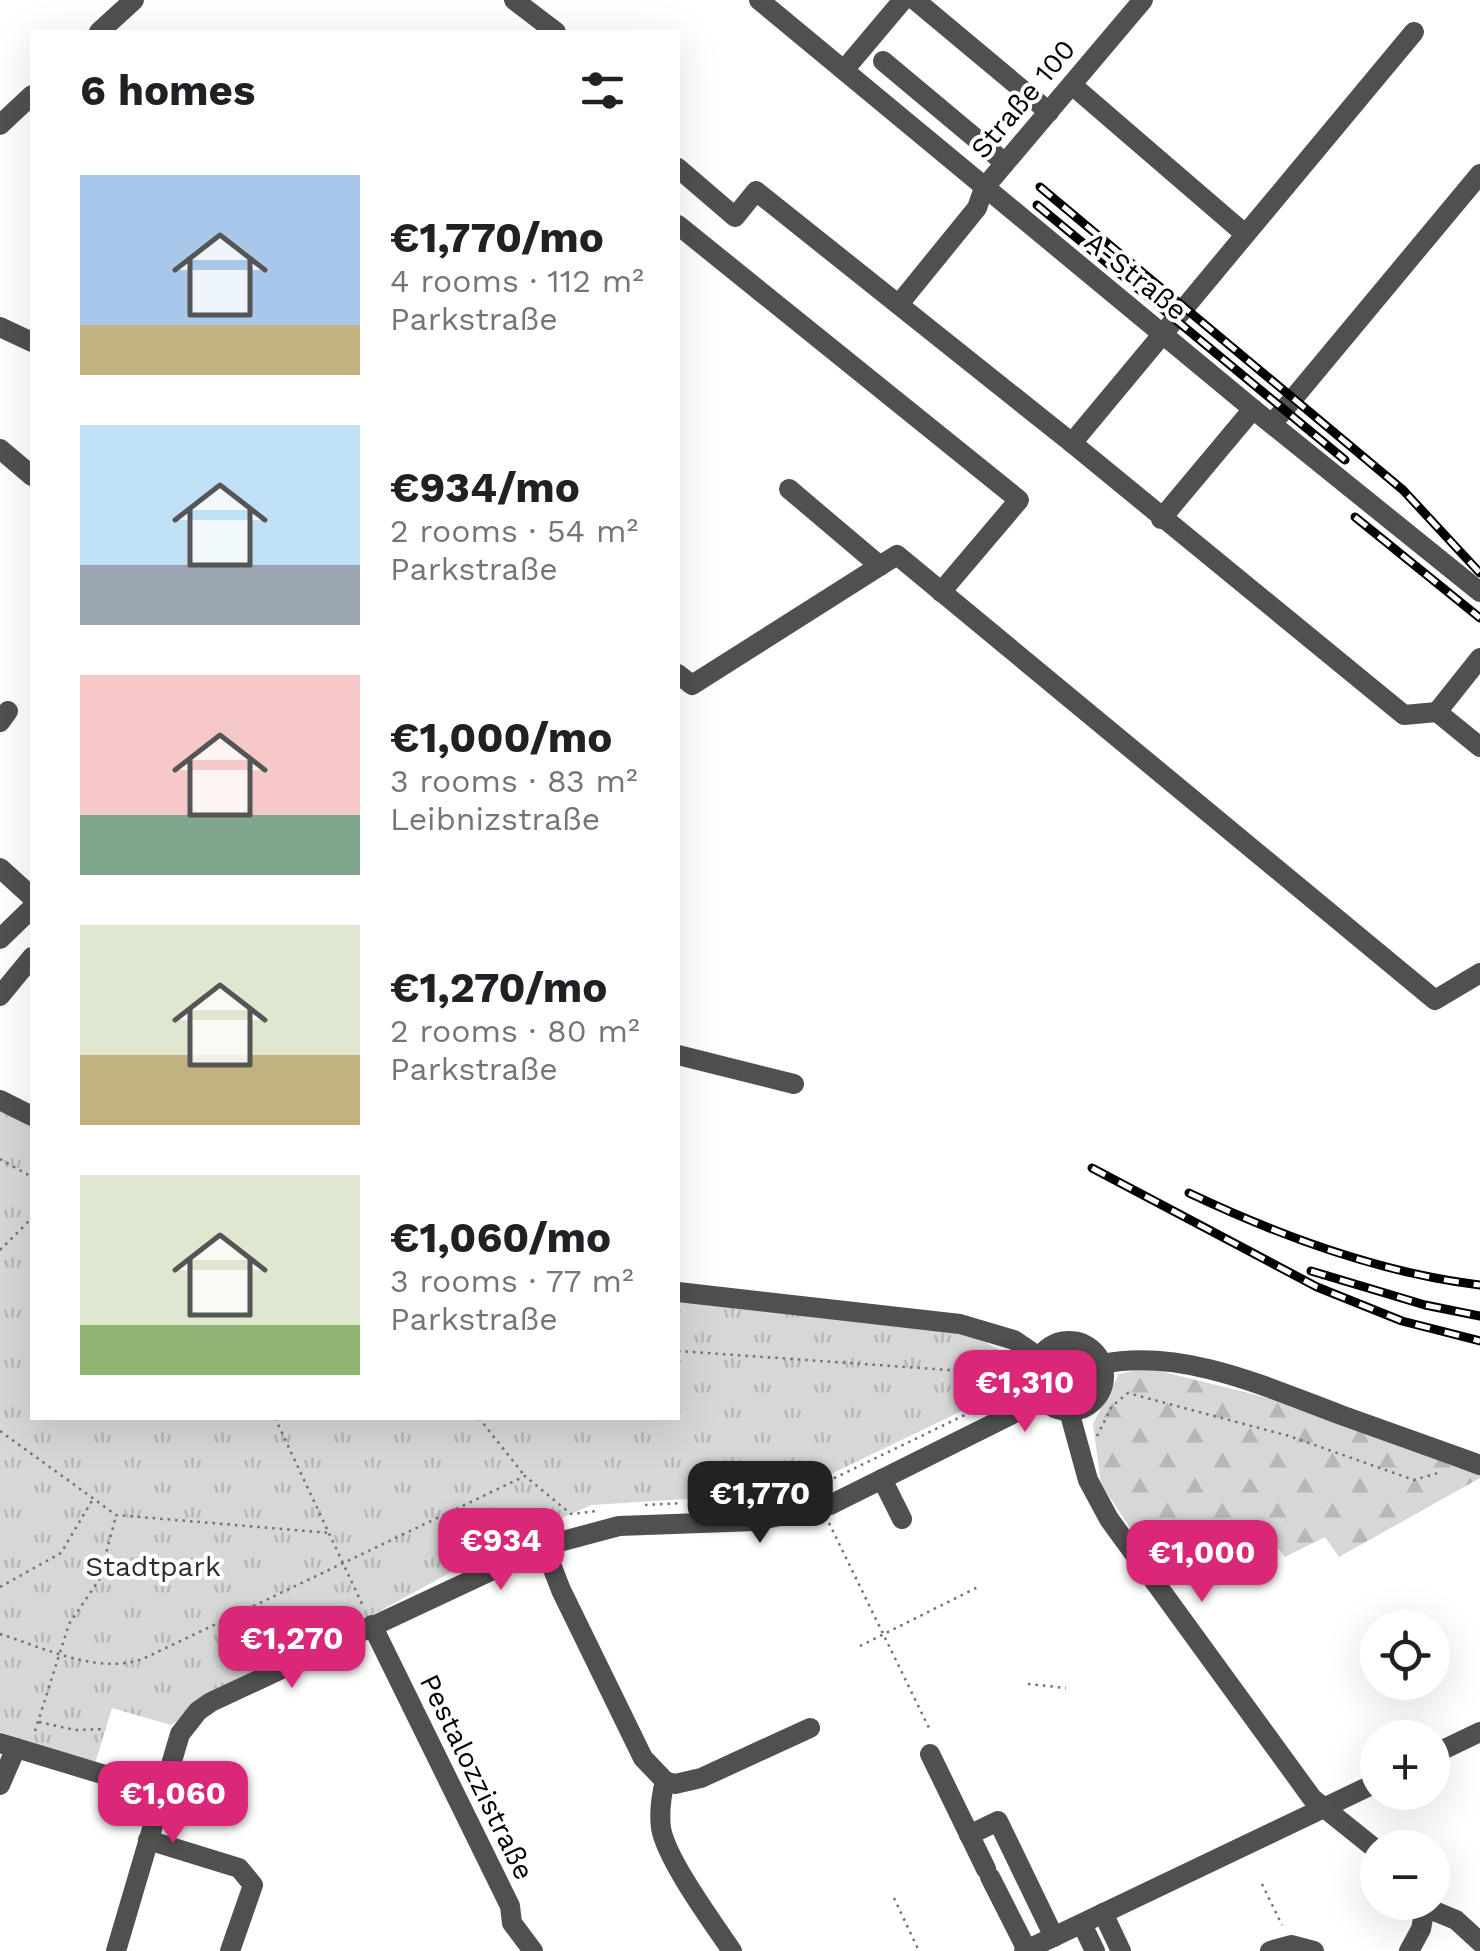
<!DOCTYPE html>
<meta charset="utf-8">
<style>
body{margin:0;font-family:"Work Sans",sans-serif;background:#f6f6f6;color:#202124;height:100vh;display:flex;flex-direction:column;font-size:38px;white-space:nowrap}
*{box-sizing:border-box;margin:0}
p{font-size:32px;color:#757577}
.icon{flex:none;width:55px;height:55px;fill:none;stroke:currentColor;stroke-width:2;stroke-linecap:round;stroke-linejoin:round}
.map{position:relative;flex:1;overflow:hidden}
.drawer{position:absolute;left:30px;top:30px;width:650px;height:1390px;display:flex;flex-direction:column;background:#fff;border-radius:0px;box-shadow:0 10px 40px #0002}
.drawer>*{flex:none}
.controls{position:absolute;left:1360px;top:1610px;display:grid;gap:20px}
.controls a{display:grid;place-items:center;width:90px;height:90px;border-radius:50%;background:#fff;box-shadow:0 10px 40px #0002;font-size:50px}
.price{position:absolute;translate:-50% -85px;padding:0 22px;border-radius:20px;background:#db2777;color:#fff;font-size:32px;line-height:65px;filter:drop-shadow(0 2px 5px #0008)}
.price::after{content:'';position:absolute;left:50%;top:60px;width:30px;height:22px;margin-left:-15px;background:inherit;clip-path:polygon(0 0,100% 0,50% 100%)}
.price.selected{background:#222;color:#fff}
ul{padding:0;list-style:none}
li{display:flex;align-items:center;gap:30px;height:250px;padding:0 50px}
li span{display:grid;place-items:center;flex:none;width:280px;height:200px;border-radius:0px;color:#555}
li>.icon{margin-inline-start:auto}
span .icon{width:120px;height:120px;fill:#fffc;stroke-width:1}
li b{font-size:42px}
h2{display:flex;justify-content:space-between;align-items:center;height:120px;padding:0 50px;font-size:42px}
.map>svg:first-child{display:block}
.forest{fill:url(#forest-firs)}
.park{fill:url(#park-tufts)}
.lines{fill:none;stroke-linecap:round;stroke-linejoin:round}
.path{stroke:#727272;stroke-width:2.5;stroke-dasharray:2.5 5;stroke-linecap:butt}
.minor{stroke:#505050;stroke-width:20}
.rail-casing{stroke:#000;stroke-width:9}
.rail{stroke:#fff;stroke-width:5;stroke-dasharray:15;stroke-linecap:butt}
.labels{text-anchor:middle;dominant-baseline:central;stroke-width:8;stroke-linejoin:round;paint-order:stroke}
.street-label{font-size:28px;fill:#000;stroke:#fff}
.park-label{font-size:28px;fill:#2e2e2e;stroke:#fff}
</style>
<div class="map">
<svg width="1480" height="1951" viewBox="0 0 1480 1951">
<defs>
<pattern id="forest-firs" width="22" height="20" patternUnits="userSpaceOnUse" patternTransform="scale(2.5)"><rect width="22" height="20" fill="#d7d7d7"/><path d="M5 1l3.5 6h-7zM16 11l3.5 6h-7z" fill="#b7b7b7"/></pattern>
<pattern id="park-tufts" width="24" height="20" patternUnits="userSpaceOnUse" patternTransform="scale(2.5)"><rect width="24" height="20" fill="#d7d7d7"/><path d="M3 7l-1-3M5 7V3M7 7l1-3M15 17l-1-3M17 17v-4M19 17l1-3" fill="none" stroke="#b7b7b7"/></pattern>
</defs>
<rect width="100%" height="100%" fill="#fff"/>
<polygon class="forest" points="1148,1368 1284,1402 1480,1468 1480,1478 1339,1557 1325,1537 1285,1557 1271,1540 1164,1579 1101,1484 1093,1424 1119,1374"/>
<polygon class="park" points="0,1103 32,1118 32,1418 678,1418 678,1294 964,1330 1010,1356 1015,1376 1007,1389 827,1476 734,1496 592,1505 510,1540 171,1725 112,1708 95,1763 0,1732"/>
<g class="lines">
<g class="path">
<polyline points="0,1159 32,1177"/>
<polyline points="0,1250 32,1218"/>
<polyline points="678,1351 1034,1376"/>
<polyline points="1007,1395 1021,1375"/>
<polyline points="275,1418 363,1606"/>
<polyline points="479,1418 524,1475"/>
<polyline points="0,1431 116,1515 330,1533"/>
<polyline points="1097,1436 1112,1406 1128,1393 1289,1436 1414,1480 1441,1472"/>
<polyline points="784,1494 820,1485 973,1411"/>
<polyline points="744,1501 761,1499"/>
<polyline points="645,1505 682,1503"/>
<polyline points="829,1523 931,1732"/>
<polyline points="0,1587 61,1553 93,1499"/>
<path d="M0 1634C45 1648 102 1677 147 1657L525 1476 571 1514 597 1511"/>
<polyline points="860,1646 980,1586"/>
<polyline points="1028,1684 1066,1688"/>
<polyline points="39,1722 75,1730 106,1729"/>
<polyline points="35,1731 69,1624 99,1580 116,1516"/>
<polyline points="1262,1884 1282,1925"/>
<polyline points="894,1898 919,1951"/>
</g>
<g class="minor">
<polyline points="514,0 556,32"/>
<polyline points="759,0 1253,409 1480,592"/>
<polyline points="915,0 1049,112"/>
<polyline points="99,32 134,0"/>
<polyline points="883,61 1005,163"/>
<polyline points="844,70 903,0"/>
<polyline points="1072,85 1245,234"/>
<polyline points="0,125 32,95"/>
<polyline points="678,168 735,217 756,191 1072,443 1404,715 1437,712 1480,747"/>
<polyline points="678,225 1019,500 941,592"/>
<polyline points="899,304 977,208 984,188 1143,0"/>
<polyline points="0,327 32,342"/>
<polyline points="1272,424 1480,174"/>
<polyline points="1072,443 1414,32"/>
<polyline points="0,449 32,476"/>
<polyline points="789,489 880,566"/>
<polyline points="1161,519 1253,409"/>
<polyline points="678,674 692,685 897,555 1435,1000 1480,973"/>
<polyline points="1437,712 1480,658"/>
<polyline points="0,722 8,711"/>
<polyline points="0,868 32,897"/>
<polyline points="0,939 32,908"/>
<polyline points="0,996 32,957"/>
<polyline points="678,1055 794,1084"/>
<polyline points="0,1100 32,1116"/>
<polyline points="678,1292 960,1324 1014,1340 1039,1357"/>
<circle cx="1069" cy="1376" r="35"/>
<path d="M1102 1364C1183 1348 1266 1387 1341 1415 1388 1432 1434 1448 1480 1465"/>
<polyline points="1069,1411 1088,1480 1109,1519 1312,1798 1378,1851"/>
<polyline points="882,1479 902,1519"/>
<polyline points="544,1546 561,1590 643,1758 665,1781 675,1784 701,1778 810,1728"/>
<polyline points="372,1625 510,1906 512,1923 533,1951"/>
<polyline points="0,1743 161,1792"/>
<polyline points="930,1754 986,1869"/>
<polyline points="1432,1755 1480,1732"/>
<path d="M665 1781C661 1797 659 1812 661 1828 666 1859 713 1923 732 1951"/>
<polyline points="0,1785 16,1748"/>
<polyline points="969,1835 998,1821 1054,1937"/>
<polyline points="148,1840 239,1868 253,1885 230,1951"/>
<polyline points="990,1877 1027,1950"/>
<polyline points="1427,1908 1456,1920 1480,1942"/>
<polyline points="1103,1913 1121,1951"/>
<polyline points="1082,1924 1095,1951"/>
<polyline points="116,1951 180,1734 198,1711 211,1702 544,1546 619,1526 756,1521 830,1505 1043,1399"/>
<polyline points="1024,1951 1378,1782"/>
<polyline points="1270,1951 1291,1945 1314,1951"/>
<polyline points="1409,1951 1421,1929 1426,1902"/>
</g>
<defs>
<g id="rail">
<polyline points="1040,187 1403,490 1480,573"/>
<polyline points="1037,205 1345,460"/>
<polyline points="1355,517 1480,618"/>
<polyline points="1092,1168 1317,1287 1402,1321 1480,1341"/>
<path d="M1189 1193C1280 1236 1380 1273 1480 1285"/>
<polyline points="1311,1271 1425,1305 1480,1316"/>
</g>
</defs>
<use href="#rail" class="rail-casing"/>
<use href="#rail" class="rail"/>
</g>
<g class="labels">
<g class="street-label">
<text transform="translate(1023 99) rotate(-50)">Straße 100</text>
<text transform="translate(1136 276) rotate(39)">A-Straße</text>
<text transform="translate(477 1777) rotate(64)">Pestalozzistraße</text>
</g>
<g class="park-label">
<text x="153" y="1566">Stadtpark</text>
</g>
</g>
</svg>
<div class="controls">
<a><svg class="icon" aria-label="locate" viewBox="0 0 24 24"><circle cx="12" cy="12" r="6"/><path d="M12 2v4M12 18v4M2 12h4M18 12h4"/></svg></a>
<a>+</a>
<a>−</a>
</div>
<b class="price" style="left:1025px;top:1435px">€1,310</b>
<b class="price selected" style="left:760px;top:1546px">€1,770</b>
<b class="price" style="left:501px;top:1593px">€934</b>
<b class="price" style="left:1202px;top:1605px">€1,000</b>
<b class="price" style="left:292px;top:1691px">€1,270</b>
<b class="price" style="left:173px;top:1846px">€1,060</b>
<section class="drawer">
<h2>6 homes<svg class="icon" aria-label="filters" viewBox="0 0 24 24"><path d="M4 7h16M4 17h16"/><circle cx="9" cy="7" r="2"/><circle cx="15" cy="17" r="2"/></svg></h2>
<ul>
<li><span style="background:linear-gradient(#a9c7e8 75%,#c2b280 0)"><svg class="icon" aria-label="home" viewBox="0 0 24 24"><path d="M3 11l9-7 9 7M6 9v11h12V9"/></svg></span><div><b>€1,770/mo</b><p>4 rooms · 112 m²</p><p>Parkstraße</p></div></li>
<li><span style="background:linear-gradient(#bfe0f5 70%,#9aa5b1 0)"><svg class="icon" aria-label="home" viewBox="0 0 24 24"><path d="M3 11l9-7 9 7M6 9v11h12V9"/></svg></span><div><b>€934/mo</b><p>2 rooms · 54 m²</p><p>Parkstraße</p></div></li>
<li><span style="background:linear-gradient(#f6c9c9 70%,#7fa58c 0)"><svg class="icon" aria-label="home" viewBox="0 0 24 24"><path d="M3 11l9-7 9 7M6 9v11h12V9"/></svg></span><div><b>€1,000/mo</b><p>3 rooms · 83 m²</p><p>Leibnizstraße</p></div></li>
<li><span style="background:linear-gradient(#dfe7d0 65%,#c2b280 0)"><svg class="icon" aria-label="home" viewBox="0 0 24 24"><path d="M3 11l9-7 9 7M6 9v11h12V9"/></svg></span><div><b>€1,270/mo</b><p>2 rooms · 80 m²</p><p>Parkstraße</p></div></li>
<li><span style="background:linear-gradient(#dfe7d0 75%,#8fb573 0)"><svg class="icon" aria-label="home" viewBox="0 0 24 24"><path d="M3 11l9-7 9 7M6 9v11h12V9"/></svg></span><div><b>€1,060/mo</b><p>3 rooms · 77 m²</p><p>Parkstraße</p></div></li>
</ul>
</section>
</div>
